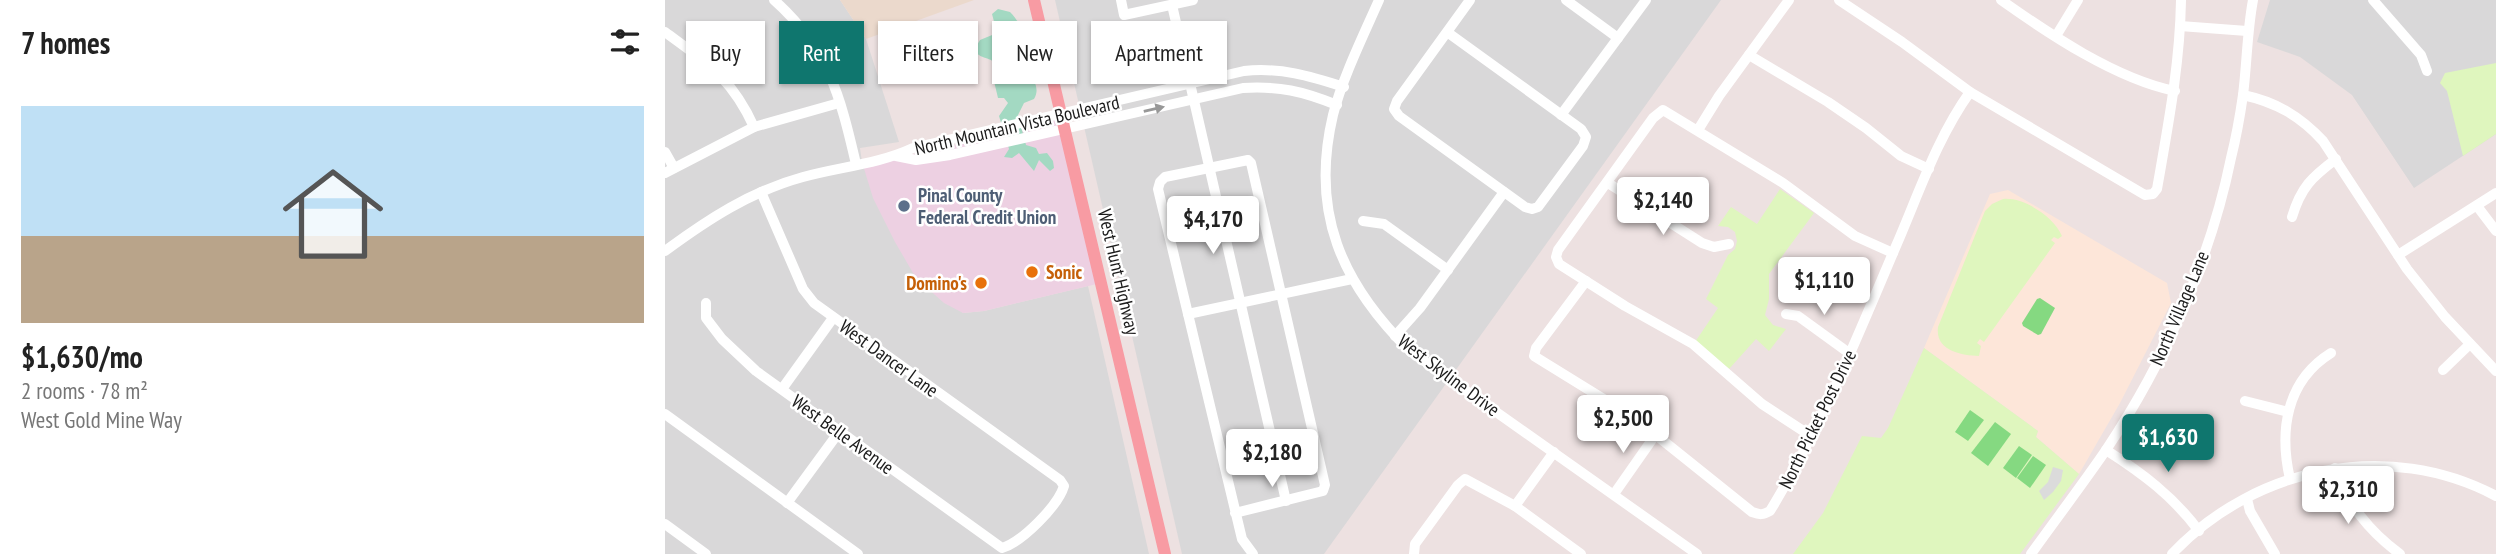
<!DOCTYPE html>
<meta charset="utf-8">
<style>
body{margin:0;font-family:"PT Sans Narrow",sans-serif;background:#f2f2f2;color:#222;height:100vh;display:flex;flex-direction:column;font-size:26px;white-space:nowrap}
*{box-sizing:border-box;margin:0}
p{font-size:23px;color:#767676}
.icon{flex:none;width:38px;height:38px;fill:none;stroke:currentColor;stroke-width:2;stroke-linecap:round;stroke-linejoin:round}
.map{position:relative;flex:1;overflow:hidden}
.details{display:flex;flex-direction:column;background:#fff;width:665px}
.details>*{flex:none}
.guide{position:absolute;left:21px;top:21px;width:665px;height:63px;display:flex;gap:14px}
.price{position:absolute;translate:-50% -60px;padding:0 16px;border-radius:7px;background:#fff;color:#222;font-size:23px;line-height:46px;filter:drop-shadow(0 2px 4px #0008)}
.price::after{content:'';position:absolute;left:50%;top:42px;width:21px;height:16px;margin-left:-10px;background:inherit;clip-path:polygon(0 0,100% 0,50% 100%)}
.price.active{background:#0f766e;color:#fff}
ul{padding:0;list-style:none}
li{display:grid;align-content:center;gap:14px;height:371px;padding:0 21px}
li span{display:grid;place-items:center;height:217px;border-radius:0px;color:#555}
li>.icon{margin-inline-start:auto}
span .icon{width:126px;height:126px;fill:#fffc;stroke-width:1}
li b{font-size:30px}
h2{display:flex;justify-content:space-between;align-items:center;height:84px;padding:0 21px;font-size:30px}
.chip{padding:0 24px;border-radius:0px;background:#fff;box-shadow:0 2px 5px #0004;font-size:24px;line-height:63px}
.chip.active{background:#0f766e;color:#fff}
main{display:flex;flex:1;min-height:0}
.map>svg:first-child{display:block}
.residential{fill:#d9d8d9}
.commercial{fill:#edd0e2}
.education{fill:#fde6d9}
.farmland{fill:#ebd9cc}
.park{fill:#dff6be}
.pitch{fill:#85d981}
.parking{fill:#dbdbdb}
.water{fill:#a3d9c2}
.lines{fill:none;stroke-linecap:round;stroke-linejoin:round}
.minor{stroke:#fff;stroke-width:10}
.major{stroke:#f89ba3;stroke-width:12}
.oneway{fill:#989898}
.service-dot{fill:#5c6f8a;stroke:#fff;stroke-width:2.5}
.food-dot{fill:#e8710a;stroke:#fff;stroke-width:2.5}
.labels{text-anchor:middle;dominant-baseline:central;stroke-width:5;stroke-linejoin:round;paint-order:stroke}
.street-label{font-size:19px;fill:#1b1b1b;stroke:#fff}
.service-label{font-size:19px;font-weight:bold;fill:#4e5e75;stroke:#fff;text-anchor:start}
.food-label{font-size:19px;font-weight:bold;fill:#c56008;stroke:#fff;text-anchor:start}
</style>
<main>
<section class="details">
<h2>7 homes<svg class="icon" aria-label="filters" viewBox="0 0 24 24"><path d="M4 7h16M4 17h16"/><circle cx="9" cy="7" r="2"/><circle cx="15" cy="17" r="2"/></svg></h2>
<ul>
<li><span style="background:linear-gradient(#bfe0f5 60%,#b9a48a 0)"><svg class="icon" aria-label="home" viewBox="0 0 24 24"><path d="M3 11l9-7 9 7M6 9v11h12V9"/></svg></span><div><b>$1,630/mo</b><p>2 rooms · 78 m²</p><p>West Gold Mine Way</p></div></li>
</ul>
</section>
<div class="map">
<svg width="1831" height="554" viewBox="0 0 1831 554">
<rect width="100%" height="100%" fill="#ede1e1"/>
<g class="residential">
<polygon points="0,0 175,0 201,39 234,142 195,148 197,162 298,313 319,311 423,286 484,554 0,554"/>
<polygon points="390,0 1056,0 659,554 517,554"/>
<polygon points="1605,0 1831,0 1831,134 1749,188 1687,95 1635,57 1592,42"/>
</g>
<polygon class="commercial" points="396,119 436,283 319,311 298,313 279,303 251,278 230,242 208,198 197,162 262,152"/>
<polygon class="education" points="1343,190 1502,283 1506,303 1455,403 1414,474 1371,437 1373,431 1259,348 1325,194"/>
<polygon class="farmland" points="175,0 309,0 201,39"/>
<g class="park">
<polygon points="1831,63 1831,134 1798,156 1782,91 1775,83 1780,73"/>
<polygon points="1115,189 1149,213 1104,274 1104,299 1100,315 1108,325 1121,329 1104,351 1091,339 1064,369 1030,342 1053,308 1041,299 1063,255 1070,249 1072,241 1070,232 1063,227 1053,226 1066,207 1092,224"/>
<path d="M1338 199C1359 197 1389 217 1397 236L1393 239 1389 237 1386 240 1390 243 1319 342 1315 339 1312 343 1316 346 1314 356C1296 355 1270 351 1273 327L1320 211 1327 204Z"/>
<polygon points="1259,348 1373,431 1371,437 1414,474 1355,554 1128,554 1158,513 1197,436 1216,438 1223,428"/>
</g>
<g class="pitch">
<polygon points="1375,298 1390,308 1376,334 1373,335 1358,326 1357,323 1372,299"/>
<polygon points="1305,410 1319,420 1303,441 1290,432"/>
<polygon points="1330,422 1346,434 1323,466 1306,453"/>
<polygon points="1354,446 1367,455 1351,478 1338,468"/>
<polygon points="1368,456 1381,465 1365,488 1352,478"/>
</g>
<polygon class="parking" points="1388,467 1398,470 1396,481 1388,492 1379,500 1374,491 1383,482"/>
<path class="water" d="M333 9 345 12C364 31 351 39 357 59 361 73 378 84 369 99L359 103 353 115 361 145 371 148 374 154 382 153 388 161 389 168 385 171 374 160 369 171 354 153 347 158 339 157 344 149 334 116 343 103 339 98H333L328 77 333 66C326 56 315 60 309 50L315 40 332 33 327 14Z"/>
<g class="lines">
<g class="minor">
<path d="M109 0C163 48 175 95 191 164"/>
<polyline points="456,0 459,15 528,0"/>
<path d="M714 0C699 34 677 79 668 115 645 212 676 283 745 351L1032 554"/>
<polyline points="901,0 953,38"/>
<path d="M1174 0 1237 42 1305 92 1480 195 1488 194 1492 189C1503 126 1515 64 1516 0"/>
<path d="M1336 0C1384 34 1451 79 1510 91"/>
<polyline points="1708,0 1756,55 1762,71"/>
<polyline points="507,5 621,501"/>
<polyline points="1515,26 1582,31"/>
<path d="M0 32C42 63 66 77 89 127"/>
<polyline points="782,32 916,129 921,137 918,146 873,207 867,209 860,207 734,116 729,109 732,101 805,0"/>
<polyline points="1391,36 1413,0"/>
<polyline points="1084,55 1163,102 1201,128 1236,156 1264,169"/>
<path d="M1578 95C1611 102 1635 116 1658 141L1742 269 1780 317 1831 371"/>
<polyline points="896,115 981,0"/>
<polyline points="1033,130 1054,96 1124,0"/>
<polyline points="0,152 9,168"/>
<path d="M231 156 251 160 285 155 578 88C615 86 637 91 672 105"/>
<polyline points="0,173 89,127 174,103"/>
<polyline points="943,183 1037,243 1049,247 1064,244"/>
<polyline points="1812,206 1831,231"/>
<path d="M1627 217C1636 187 1647 177 1671 159"/>
<polyline points="698,221 719,224 783,270"/>
<path d="M0 251C42 220 86 191 138 177 174 167 214 164 248 148L579 71C615 67 645 76 679 87"/>
<polyline points="1733,255 1831,193"/>
<path d="M921 281 871 348 869 356 971 419 1087 512C1095 515 1098 515 1105 511 1156 428 1193 335 1231 246 1254 193 1272 138 1305 92"/>
<path d="M41 303V318L57 339 91 371 337 548C357 542 393 506 399 486L395 480 149 303 138 289 96 192"/>
<polyline points="523,314 687,279"/>
<polyline points="1121,314 1133,316 1184,353"/>
<polyline points="730,336 755,308 839,192"/>
<polyline points="1778,370 1805,344"/>
<polyline points="117,389 168,318"/>
<polyline points="1580,401 1623,412"/>
<polyline points="0,414 193,554"/>
<polyline points="1146,436 1097,404 1028,344 960,306 894,264 891,257 893,250 988,118 998,110 1118,183 1190,236 1228,253"/>
<path d="M1441 450C1477 473 1508 496 1534 531"/>
<path d="M1670 468C1683 505 1704 531 1735 554"/>
<path d="M1625 479C1614 431 1621 381 1666 353"/>
<polyline points="949,494 991,434"/>
<polyline points="1582,499 1585,511 1610,554"/>
<polyline points="122,503 174,432"/>
<polyline points="850,506 889,452"/>
<polyline points="570,513 658,491 660,485 586,163 583,160 500,177 495,182 493,189 577,539 588,554"/>
<polyline points="0,524 41,554"/>
<polyline points="749,554 750,544 793,485 800,479 850,506 916,554"/>
<path d="M1366 554C1391 519 1417 485 1441 450 1499 363 1545 261 1566 158 1571 138 1575 116 1578 95 1582 63 1582 32 1588 0"/>
<path d="M1507 554C1590 466 1724 439 1831 496"/>
</g>
<polyline class="major" points="369,0 500,554"/>
</g>
<defs><path id="oneway-solid" d="M-6-.8H1V-3.2L6.5 0L1 3.2V.8H-6Z" transform="scale(1.75)"/></defs>
<use class="oneway" href="#oneway-solid" transform="translate(489 109) rotate(-13)"/>
<circle class="service-dot" cx="239" cy="206" r="7"/>
<g class="food-dot">
<circle cx="367" cy="272" r="7"/>
<circle cx="316" cy="283" r="7"/>
</g>
<g class="labels">
<g class="street-label">
<text transform="translate(352 125) rotate(-13)">North Mountain Vista Boulevard</text>
<text transform="translate(454 272) rotate(77)">West Hunt Highway</text>
<text transform="translate(1514 308) rotate(-67)">North Village Lane</text>
<text transform="translate(224 358) rotate(36)">West Dancer Lane</text>
<text transform="translate(784 375) rotate(37)">West Skyline Drive</text>
<text transform="translate(1152 419) rotate(-64)">North Picket Post Drive</text>
<text transform="translate(178 434) rotate(36)">West Belle Avenue</text>
</g>
<g class="service-label">
<text x="253" y="195">Pinal County<tspan x="253" dy="22">Federal Credit Union</tspan></text>
</g>
<g class="food-label">
<text x="381" y="272">Sonic</text>
<text x="302" y="283" text-anchor="end">Domino's</text>
</g>
</g>
</svg>
<b class="price" style="left:998px;top:237px">$2,140</b>
<b class="price" style="left:548px;top:256px">$4,170</b>
<b class="price" style="left:1159px;top:317px">$1,110</b>
<b class="price" style="left:958px;top:455px">$2,500</b>
<b class="price active" style="left:1503px;top:474px">$1,630</b>
<b class="price" style="left:607px;top:489px">$2,180</b>
<b class="price" style="left:1683px;top:526px">$2,310</b>
<div class="guide">
<a class="chip">Buy</a>
<a class="chip active">Rent</a>
<a class="chip">Filters</a>
<a class="chip">New</a>
<a class="chip">Apartment</a>
</div>
</div>
</main>
